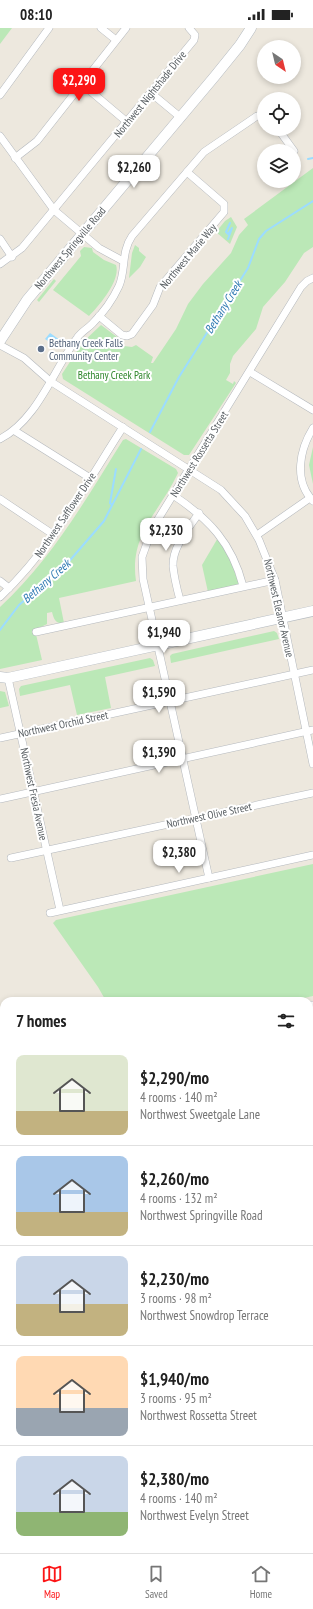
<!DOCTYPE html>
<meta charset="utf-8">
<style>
body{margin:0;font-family:"PT Sans Narrow",sans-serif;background:#f2f2f2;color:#222;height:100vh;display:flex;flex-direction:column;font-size:15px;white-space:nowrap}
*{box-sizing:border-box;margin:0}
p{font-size:13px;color:#767676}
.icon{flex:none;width:22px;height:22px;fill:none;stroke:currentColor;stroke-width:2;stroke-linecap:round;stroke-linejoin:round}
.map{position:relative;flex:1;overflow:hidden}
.details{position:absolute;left:0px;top:969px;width:313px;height:556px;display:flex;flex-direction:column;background:#fff;border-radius:12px 12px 0 0;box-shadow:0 2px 6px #0003}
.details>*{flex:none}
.needle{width:26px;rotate:145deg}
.controls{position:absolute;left:257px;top:12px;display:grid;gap:8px}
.controls a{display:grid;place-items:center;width:44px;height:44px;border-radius:50%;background:#fff;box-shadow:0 2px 6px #0003;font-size:20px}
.price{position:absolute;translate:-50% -34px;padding:0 9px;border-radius:8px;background:#fff;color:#222;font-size:13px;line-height:26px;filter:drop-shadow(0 1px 2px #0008)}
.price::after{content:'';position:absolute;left:50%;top:24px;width:12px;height:9px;margin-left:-6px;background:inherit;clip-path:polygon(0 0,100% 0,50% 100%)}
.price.selected{background:#fc1516;color:#fff}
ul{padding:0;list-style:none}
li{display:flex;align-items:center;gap:12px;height:100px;padding:0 16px}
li+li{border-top:1px solid #e0e0e0}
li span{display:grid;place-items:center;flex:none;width:112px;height:80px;border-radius:8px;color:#555}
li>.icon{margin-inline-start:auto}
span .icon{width:48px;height:48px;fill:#fffc;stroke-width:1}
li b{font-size:17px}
h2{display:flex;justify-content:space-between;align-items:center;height:48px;padding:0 16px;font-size:17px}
.status{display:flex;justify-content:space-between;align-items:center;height:28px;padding:0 20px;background:#fff;direction:ltr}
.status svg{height:11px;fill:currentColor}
.menu{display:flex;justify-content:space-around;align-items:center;height:56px;border-top:1px solid #e0e0e0;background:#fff;font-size:11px;color:#767676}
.menu a{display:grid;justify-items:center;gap:2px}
.menu .selected{color:#fc1516}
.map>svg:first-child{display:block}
.green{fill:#bbe8b7}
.water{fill:#9cdcff}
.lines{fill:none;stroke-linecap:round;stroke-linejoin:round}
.stream{stroke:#9cdcff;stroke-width:2}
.street-casing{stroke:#b4b8bd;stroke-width:8}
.secondary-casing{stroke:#b4bac0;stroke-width:11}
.street{stroke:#fff;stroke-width:7}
.secondary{stroke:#fff;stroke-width:10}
.service-dot{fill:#5c6f8a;stroke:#fff;stroke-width:1.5}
.labels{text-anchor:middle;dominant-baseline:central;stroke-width:4;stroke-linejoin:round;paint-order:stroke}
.street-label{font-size:11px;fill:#575d61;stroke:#fff}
.service-label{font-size:11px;fill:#4e5e75;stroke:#fff;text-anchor:start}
.park-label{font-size:11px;fill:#2e862b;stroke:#fff}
.water-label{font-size:12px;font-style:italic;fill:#2e79b2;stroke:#fff}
</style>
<div class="status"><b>08:10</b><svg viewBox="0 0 49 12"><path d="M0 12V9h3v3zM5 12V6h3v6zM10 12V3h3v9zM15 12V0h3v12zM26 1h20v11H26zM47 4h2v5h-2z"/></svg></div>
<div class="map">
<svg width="313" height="1525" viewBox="0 0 313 1525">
<rect width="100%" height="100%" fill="#ede8de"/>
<g class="green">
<polygon points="0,0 12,0 0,16"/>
<polygon points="313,140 313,219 304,225 285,254 263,279 256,301 233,328 230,336 230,345 226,352 233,356 234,353 236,355 189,427 184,427 63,351 62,346 83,314 101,297 117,309 124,318 132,319 136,317 153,329 151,335 153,335 176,301 188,276 203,256 231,225 239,207 248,197 244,191"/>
<polygon points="231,189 237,199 230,216 216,204 225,193"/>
<polygon points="135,217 139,220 139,223 146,229 140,239 129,250 132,225"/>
<path d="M84 219 92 220 93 224 104 232 116 237C121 252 99 278 89 288L53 262 81 228 80 223Z"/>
<polygon points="54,251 56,253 39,274 37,272"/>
<path d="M126 411 176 441 178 445C160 484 129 506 136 553L59 570 64 595C56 596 54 592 52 584L47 585V596L35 602 42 632 0 641V579C52 531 86 471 123 412Z"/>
<polygon points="313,419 313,456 309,437"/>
<polygon points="219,508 226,519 239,556 208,564 202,537"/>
<polygon points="274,603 277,605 279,611 171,635 170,628 172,626"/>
<polygon points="150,630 153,632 155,638 105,649 111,680 77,687 70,657 20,668 19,661 21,658"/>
<polygon points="0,663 5,664 9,678 0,680"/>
<polygon points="313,836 313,968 304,970 305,973 106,973 98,959 53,895 56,892"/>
<polygon points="4,1116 4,1213 0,1199 0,1120"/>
<polygon points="309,1251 313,1256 313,1525 184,1525 183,1521 309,1521"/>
<polygon points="0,1473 4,1473 4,1521 138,1521 138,1525 0,1525"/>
</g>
<polygon class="water" points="50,305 60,312 56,318 45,311"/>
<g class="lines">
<g class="stream">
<polyline points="308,131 313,130"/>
<polyline points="228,211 232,200 228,206 226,204 230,195"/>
<polyline points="150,404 179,349 248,240 259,211 266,203 313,173"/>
<polyline points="112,477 110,475 116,441"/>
<polyline points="0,602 19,577 65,538 104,493 141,421"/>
<polyline points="309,1489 313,1486"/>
<polyline points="209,1521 228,1525"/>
<polyline points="190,1525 203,1521"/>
<polyline points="248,1525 253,1521"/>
</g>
<defs>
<g id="street">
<polyline points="101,0 116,12"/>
<polyline points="82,56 127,94"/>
<polyline points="151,65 180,89"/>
<polyline points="0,67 49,0"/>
<polyline points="278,101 294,123"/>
<polyline points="0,108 54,182 99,220 123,233"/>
<polyline points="15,130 37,113 126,0"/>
<polyline points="0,211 12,229"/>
<polyline points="0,236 22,220 194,12 195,7 189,0"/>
<polyline points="99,288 122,307 127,308 132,306 153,277 160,259 224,184 224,176 187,144"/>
<polyline points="0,317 24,330 50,353 221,462 245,488 259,512 275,552 313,736"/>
<polyline points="250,344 313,382"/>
<path d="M313 400C300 421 293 452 313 473"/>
<polyline points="15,403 90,450"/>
<path d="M0 411C37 392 53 343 77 310 81 304 87 301 92 296 102 286 113 271 119 258 126 242 121 224 132 208L204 124 257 88 264 86"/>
<path d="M173 467C209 491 232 515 243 558"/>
<polyline points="0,471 54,507"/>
<polyline points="257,507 310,470"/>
<polyline points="0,553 9,560"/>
<path d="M0 569C51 521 85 458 123 399"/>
<path d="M180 572C177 561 174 549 173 538 172 519 189 500 199 485"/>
<polyline points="36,604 275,552"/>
<polyline points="8,650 60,882"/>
<polyline points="0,710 313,642"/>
<polyline points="0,771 313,702"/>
<polyline points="11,830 313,765"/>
<polyline points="209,850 143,551 142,529 152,501 301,259 307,253 313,250"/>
<polyline points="50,885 313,827"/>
<polyline points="309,977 313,977"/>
<polyline points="309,1041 313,1039"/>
<polyline points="309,1086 313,1092"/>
<polyline points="309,1193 313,1199"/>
<polyline points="311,1246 313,1245"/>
</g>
<g id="secondary">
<polyline points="0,313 27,272 215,48 240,17 251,0"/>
<polyline points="0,649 8,650 313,583"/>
</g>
</defs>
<use href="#street" class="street-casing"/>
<use href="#secondary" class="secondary-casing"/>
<use href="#street" class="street"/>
<use href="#secondary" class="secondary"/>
</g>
<circle class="service-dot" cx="41" cy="321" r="4"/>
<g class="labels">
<g class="street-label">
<text transform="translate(150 66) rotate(-51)">Northwest Nightshade Drive</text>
<text transform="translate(70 220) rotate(-50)">Northwest Springville Road</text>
<text transform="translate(188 228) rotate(-50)">Northwest Marie Way</text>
<text transform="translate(199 426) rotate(-58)">Northwest Rossetta Street</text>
<text transform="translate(65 487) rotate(-56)">Northwest Safflower Drive</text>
<text transform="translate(279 580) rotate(77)">Northwest Eleanor Avenue</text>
<text transform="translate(63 696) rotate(-12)">Northwest Orchid Street</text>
<text transform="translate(34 766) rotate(78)">Northwest Fresia Avenue</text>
<text transform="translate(209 787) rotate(-12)">Northwest Olive Street</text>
</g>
<g class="service-label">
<text x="49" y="315">Bethany Creek Falls<tspan x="49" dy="13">Community Center</tspan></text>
</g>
<g class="park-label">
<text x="114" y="347">Bethany Creek Park</text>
</g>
<g class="water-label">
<text transform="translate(223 279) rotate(-58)">Bethany Creek</text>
<text transform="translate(46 553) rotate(-41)">Bethany Creek</text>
</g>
</g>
</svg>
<div class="controls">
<a><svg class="needle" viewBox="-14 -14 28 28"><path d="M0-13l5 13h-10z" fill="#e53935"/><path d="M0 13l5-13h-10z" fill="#767676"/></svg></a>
<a><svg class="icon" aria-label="locate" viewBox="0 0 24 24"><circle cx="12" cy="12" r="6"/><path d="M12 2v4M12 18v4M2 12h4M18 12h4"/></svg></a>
<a><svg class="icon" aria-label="layers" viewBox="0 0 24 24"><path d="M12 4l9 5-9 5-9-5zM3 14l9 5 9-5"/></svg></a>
</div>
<b class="price selected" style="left:79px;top:74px">$2,290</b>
<b class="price" style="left:134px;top:161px">$2,260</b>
<b class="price" style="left:166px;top:524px">$2,230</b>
<b class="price" style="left:164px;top:626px">$1,940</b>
<b class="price" style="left:159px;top:686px">$1,590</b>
<b class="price" style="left:159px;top:746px">$1,390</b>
<b class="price" style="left:179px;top:846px">$2,380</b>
<section class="details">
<h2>7 homes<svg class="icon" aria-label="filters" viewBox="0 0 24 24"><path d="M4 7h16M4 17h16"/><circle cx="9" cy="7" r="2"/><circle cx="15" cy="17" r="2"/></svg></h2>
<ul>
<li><span style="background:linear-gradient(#dfe7d0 70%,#c2b280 0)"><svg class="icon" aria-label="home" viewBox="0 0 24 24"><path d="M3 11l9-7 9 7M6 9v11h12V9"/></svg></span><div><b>$2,290/mo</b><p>4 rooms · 140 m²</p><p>Northwest Sweetgale Lane</p></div></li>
<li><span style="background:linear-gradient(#a9c7e8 70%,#c2b280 0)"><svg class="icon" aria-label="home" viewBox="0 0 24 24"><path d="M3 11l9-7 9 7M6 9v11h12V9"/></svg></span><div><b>$2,260/mo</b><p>4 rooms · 132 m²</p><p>Northwest Springville Road</p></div></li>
<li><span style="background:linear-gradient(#c9d6e8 60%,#c2b280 0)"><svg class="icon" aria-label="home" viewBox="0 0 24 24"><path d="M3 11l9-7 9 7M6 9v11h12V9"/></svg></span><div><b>$2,230/mo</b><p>3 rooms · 98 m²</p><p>Northwest Snowdrop Terrace</p></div></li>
<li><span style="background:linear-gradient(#ffd9b3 65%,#9aa5b1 0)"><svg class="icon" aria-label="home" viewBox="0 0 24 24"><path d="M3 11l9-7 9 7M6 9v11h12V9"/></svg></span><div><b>$1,940/mo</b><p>3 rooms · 95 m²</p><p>Northwest Rossetta Street</p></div></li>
<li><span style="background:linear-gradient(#c9d6e8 70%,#8fb573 0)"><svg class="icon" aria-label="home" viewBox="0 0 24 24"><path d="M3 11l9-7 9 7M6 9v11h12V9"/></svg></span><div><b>$2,380/mo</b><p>4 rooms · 140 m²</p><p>Northwest Evelyn Street</p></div></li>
</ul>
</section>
</div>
<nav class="menu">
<a class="selected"><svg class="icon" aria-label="map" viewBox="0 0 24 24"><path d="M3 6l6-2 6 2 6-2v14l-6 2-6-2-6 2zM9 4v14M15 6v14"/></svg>Map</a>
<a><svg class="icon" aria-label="saved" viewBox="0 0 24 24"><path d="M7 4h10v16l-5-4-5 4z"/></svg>Saved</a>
<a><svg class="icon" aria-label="home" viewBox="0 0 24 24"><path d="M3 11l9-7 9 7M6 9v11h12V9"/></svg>Home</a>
</nav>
